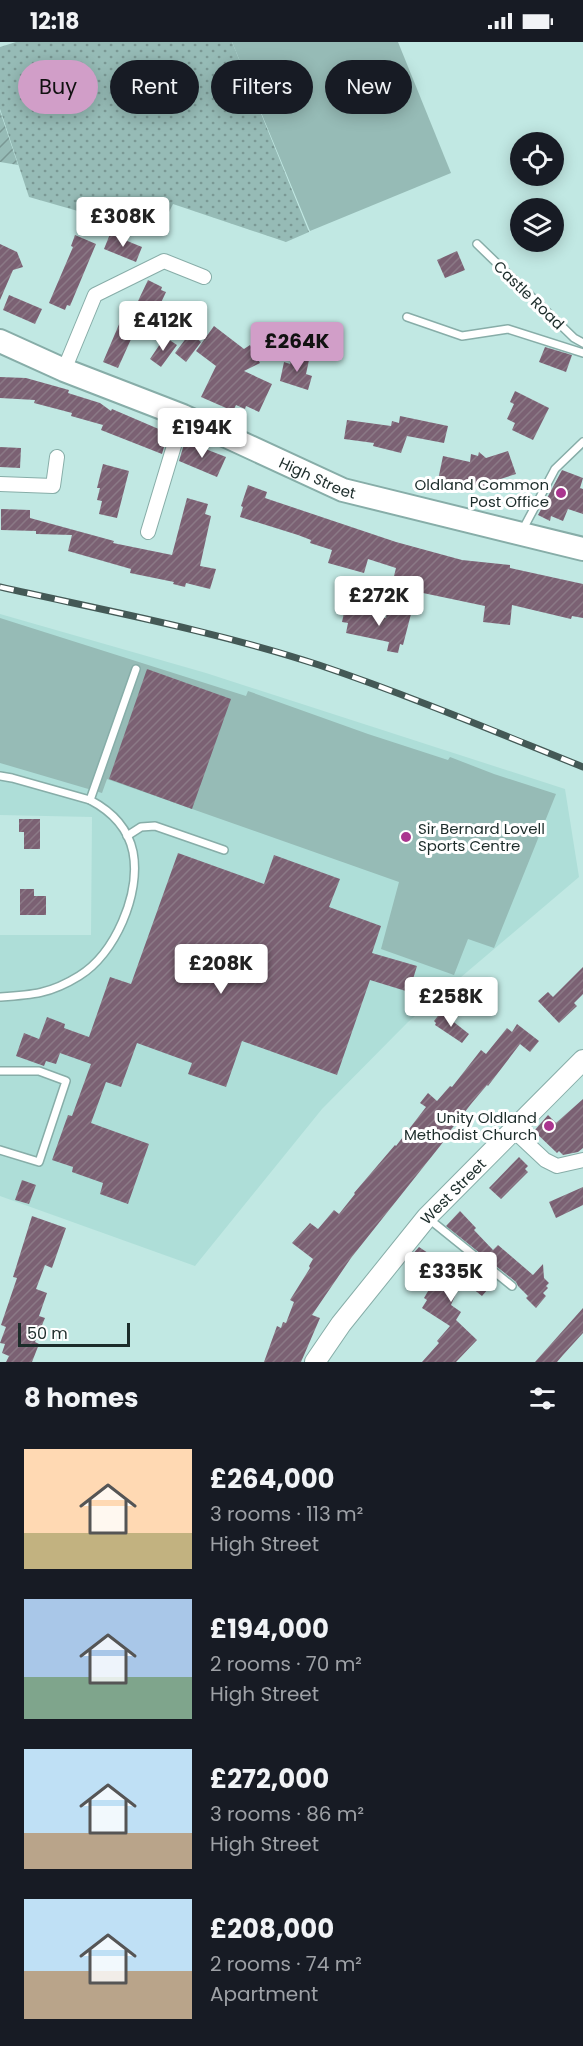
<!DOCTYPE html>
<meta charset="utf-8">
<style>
body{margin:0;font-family:Poppins,sans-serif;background:#242831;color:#f1f3f6;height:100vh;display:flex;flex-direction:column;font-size:22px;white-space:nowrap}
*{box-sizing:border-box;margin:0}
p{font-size:20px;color:#9ea1a6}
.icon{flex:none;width:33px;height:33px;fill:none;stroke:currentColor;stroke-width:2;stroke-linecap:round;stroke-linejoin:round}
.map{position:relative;height:1320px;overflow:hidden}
.drawer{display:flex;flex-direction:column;background:#171b24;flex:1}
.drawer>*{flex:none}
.hud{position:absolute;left:18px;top:18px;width:548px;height:54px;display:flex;gap:12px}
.tools{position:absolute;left:510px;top:90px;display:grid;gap:12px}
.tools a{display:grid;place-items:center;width:54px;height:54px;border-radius:50%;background:#171b24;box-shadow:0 3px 15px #0003;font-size:30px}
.scale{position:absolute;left:18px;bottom:15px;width:112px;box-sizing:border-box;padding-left:6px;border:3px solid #1c2c2a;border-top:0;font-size:16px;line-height:21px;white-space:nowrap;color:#1c2c2a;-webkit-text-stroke:4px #fff;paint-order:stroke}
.price{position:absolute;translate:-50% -51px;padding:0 14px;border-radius:6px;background:#fff;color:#222;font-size:20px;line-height:39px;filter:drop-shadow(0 2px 3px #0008)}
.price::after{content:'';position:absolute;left:50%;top:36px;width:18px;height:14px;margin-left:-9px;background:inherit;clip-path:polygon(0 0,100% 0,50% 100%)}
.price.on{background:#d19ec8;color:#111}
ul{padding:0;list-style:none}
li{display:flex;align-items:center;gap:18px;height:150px;padding:0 24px}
li span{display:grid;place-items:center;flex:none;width:168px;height:120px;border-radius:0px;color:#555}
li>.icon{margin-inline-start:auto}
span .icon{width:72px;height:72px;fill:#fffc;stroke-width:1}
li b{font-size:26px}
h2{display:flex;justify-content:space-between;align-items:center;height:72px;padding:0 24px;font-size:26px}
.chip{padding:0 21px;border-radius:27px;background:#171b24;box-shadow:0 3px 15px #0003;font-size:21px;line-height:54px}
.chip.on{background:#d19ec8;color:#111}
.status{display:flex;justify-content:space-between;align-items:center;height:42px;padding:0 30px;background:#171b24;direction:ltr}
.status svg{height:16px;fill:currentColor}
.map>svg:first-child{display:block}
.built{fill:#aeded8}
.grass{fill:#96bbb6}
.park{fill:url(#park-dots)}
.garden{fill:url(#garden-furrows)}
.building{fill:url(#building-hatch)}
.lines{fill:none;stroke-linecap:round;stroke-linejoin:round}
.lane-casing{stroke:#87ada8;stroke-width:10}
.street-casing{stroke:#87ada8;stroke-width:16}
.secondary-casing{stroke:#87ada8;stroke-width:22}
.primary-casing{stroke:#87ada8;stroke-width:26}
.lane{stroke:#fff;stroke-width:7}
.street{stroke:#fff;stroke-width:14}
.secondary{stroke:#fff;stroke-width:20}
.primary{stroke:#fff;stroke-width:22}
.rail-casing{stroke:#445956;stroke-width:7}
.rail{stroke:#fff;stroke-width:4.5;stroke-dasharray:14;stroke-linecap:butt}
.poi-dot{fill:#aa358f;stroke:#fff;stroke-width:2}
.labels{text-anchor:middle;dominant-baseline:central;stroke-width:6;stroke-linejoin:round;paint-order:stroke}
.street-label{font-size:15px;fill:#1c2c2a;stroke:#fff}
.poi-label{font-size:15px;fill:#1c2c2a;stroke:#fff;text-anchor:end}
</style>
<div class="status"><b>12:18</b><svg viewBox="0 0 49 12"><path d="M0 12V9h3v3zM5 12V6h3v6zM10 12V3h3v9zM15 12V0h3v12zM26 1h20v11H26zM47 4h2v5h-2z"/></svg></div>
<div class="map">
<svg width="583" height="1320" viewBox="0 0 583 1320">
<defs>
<pattern id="park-dots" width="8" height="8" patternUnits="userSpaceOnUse" patternTransform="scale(1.5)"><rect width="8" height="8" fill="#96bbb6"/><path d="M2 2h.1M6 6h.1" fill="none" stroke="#7a9894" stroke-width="1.8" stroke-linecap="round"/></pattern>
<pattern id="garden-furrows" width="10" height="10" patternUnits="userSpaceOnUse" patternTransform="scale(1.5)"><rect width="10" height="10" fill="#96bbb6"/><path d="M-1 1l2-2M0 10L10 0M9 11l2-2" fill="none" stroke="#7a9894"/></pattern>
<pattern id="building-hatch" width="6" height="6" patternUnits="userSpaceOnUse" patternTransform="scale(1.5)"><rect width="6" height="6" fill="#7b6173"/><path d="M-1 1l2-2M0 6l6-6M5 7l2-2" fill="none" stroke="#8b7986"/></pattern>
</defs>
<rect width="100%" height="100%" fill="#c1e8e3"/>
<polygon class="built" points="0,572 206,631 565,747 579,835 408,980 322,1067 195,1224 0,1154 0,893 91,893 92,775 0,773"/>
<g class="grass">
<polygon points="232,0 398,0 451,131 310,189"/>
<polygon points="0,576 246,654 248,649 368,692 448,718 450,715 494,732 556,752 494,906 468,897 454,933 381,907 399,840 107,737 102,751 0,721"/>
</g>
<polygon class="park" points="16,0 232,0 309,190 286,200 173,162 158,192 29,155 0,67 0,5"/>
<polygon class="garden" points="0,69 18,123 0,120"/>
<g class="building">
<polygon points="110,192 142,205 136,220 104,207"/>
<polygon points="75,193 96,202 70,264 67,263 65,268 49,261 73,205 71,204"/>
<polygon points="0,202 17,210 23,225 13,228 0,258"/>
<polygon points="457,209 465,228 445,236 437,218"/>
<polygon points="148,238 162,245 161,248 166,250 151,282 145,279 137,298 132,295 118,326 103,320 123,273 130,276"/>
<polygon points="9,253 42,267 35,282 3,268"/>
<polygon points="214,284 244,307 250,303 260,321 244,329 272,342 259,370 246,364 245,367 236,363 233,369 201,355 216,324 196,309"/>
<polygon points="190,291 201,300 186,320 175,311"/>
<polygon points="168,297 177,303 161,325 150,317 162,299 165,301"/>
<polygon points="545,305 572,313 566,330 539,320"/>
<polygon points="293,313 309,318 306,332 312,334 308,348 280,339 284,320 290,322"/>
<polygon points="0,335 26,336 69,348 68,351 100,361 111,369 112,367 168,391 162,412 101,388 103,383 71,374 72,371 34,361 35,358 0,356"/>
<polygon points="515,349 549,366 533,398 512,388 515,381 507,377 514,362 510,360"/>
<polygon points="400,374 448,384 444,401 407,394 401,411 373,404 374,401 344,397 347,378 391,384 392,379 399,381"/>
<polygon points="185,399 226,415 217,435 179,419"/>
<polygon points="0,405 21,406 20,426 0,425"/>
<polygon points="508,409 516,432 491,440 490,446 471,442 469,451 437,443 443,414 470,420 471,412 478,414 479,410 486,416"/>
<polygon points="103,422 129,429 117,476 99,472 102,459 97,458 100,446 97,446"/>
<polygon points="562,428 583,436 580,446 583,447 583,472 568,467 563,479 551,474 550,479 538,473"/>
<polygon points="248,443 267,450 265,456 396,500 462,518 510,523 510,526 583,542 583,576 572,574 571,577 512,563 510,583 483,580 485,564 423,551 423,546 393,538 396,526 368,517 364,531 328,521 332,508 310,501 311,498 298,493 240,475 243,465 241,464"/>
<polygon points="187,456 208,462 205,472 211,474 200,524 216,527 210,547 186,541 185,545 173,542 174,540 130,531 131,527 68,509 72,493 36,492 36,489 1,488 1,467 30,468 30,476 114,499 113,501 172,513"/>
<polygon points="345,566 386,576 388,567 411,572 403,603 400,602 398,611 387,609 389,600 346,591 348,581 342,580"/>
<polygon points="147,627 231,657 192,767 109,737"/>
<polygon points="19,777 40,777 40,807 24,807 24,790 19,790"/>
<polygon points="178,811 264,842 274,813 340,837 329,865 381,884 372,911 417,924 409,950 370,938 337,1033 242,999 226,1045 188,1032 192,1021 137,1001 121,1045 106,1040 91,1081 149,1102 128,1162 100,1152 103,1141 72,1130 73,1125 52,1118 68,1073 72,1074 91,1022 60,1011 56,1022 46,1019 44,1024 16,1014 24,991 39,997 47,975 65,982 64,986 89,995 110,935 131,942"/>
<polygon points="20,847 34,847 34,854 46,854 46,873 20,873"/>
<polygon points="583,925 583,952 574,961 577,964 559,981 538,959 548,950 553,955"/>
<polygon points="441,970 469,992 462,1001 435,983 436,981 434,979"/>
<polygon points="517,982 539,999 530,1010 520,1002 488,1044 487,1043 471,1062 443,1098 444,1099 351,1216 312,1273 320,1276 301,1320 264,1320 277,1284 281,1286 283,1280 286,1281 294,1260 290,1258 310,1226 309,1224 313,1217 292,1201 310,1181 318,1187 334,1168 339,1172 355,1152 354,1151 395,1103 396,1104 426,1065 420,1061 428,1051 437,1059 450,1044 452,1045 481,1008 486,1012 507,986 512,990"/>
<polygon points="583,1057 583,1106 578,1110 563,1113 559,1109 557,1111 534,1089 548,1073 556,1081"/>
<polygon points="519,1115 528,1124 525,1127 528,1130 501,1157 489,1146"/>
<polygon points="22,1138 36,1143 29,1162 15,1158"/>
<polygon points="583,1145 583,1163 556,1176 549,1160"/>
<polygon points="460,1169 476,1186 474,1188 493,1208 498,1203 533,1233 543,1222 544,1236 549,1241 546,1244 548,1246 543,1251 546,1254 536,1266 526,1256 528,1254 518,1244 516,1240 446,1184"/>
<polygon points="32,1174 66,1186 52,1226 45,1223 36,1247 47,1251 39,1274 45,1276 35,1300 39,1302 32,1320 6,1320 9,1314 2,1311 5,1302 0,1301 6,1285 1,1283 17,1236 13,1235"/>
<polygon points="419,1205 431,1213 429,1216 450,1228 463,1212 496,1238 482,1254 462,1238 451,1263 461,1270 456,1278 477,1298 456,1320 422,1320 439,1301 437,1299 450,1284 422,1266 427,1258 424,1256 437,1234 410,1215"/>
<polygon points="583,1266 583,1291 563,1313 557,1320 535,1320"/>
</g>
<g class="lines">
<defs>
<g id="lane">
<polyline points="477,202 574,296 583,301"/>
<polyline points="407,275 462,294 508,287 583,311"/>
<polyline points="522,489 555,427 583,400"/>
<path d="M0 734 12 736 90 758C111 769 128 786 133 810 141 852 115 912 79 934 50 952 32 953 0 955"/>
<polyline points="90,758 136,627"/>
<polyline points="127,794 141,785 155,784 224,808"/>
<polyline points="0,1029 39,1029 66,1039 39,1120 0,1108"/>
<polyline points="429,1177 512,1244"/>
</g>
<g id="street">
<polyline points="64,328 95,253 164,219 204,235"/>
<polyline points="0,442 53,444 57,415"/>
<polyline points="148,490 183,374"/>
<polyline points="513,1088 545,1118 557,1124 583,1118"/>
</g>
<g id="secondary">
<path id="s1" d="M315 1320 341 1282 427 1175 583 1018"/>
</g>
<g id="primary">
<path id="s2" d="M0 299 64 328 183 374 343 448 583 507"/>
</g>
</defs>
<use href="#lane" class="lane-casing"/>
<use href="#street" class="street-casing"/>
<use href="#secondary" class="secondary-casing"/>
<use href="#primary" class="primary-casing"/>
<use href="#lane" class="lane"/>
<use href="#street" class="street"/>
<use href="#secondary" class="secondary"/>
<use href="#primary" class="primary"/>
<defs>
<path id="rail" d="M0 545C107 569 215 589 319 623 408 653 496 690 583 725"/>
</defs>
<use href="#rail" class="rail-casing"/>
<use href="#rail" class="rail"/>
</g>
<g class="poi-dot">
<circle cx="561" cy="451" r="6"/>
<circle cx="406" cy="795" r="6"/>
<circle cx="549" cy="1084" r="6"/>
</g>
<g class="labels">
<g class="street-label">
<text transform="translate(529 253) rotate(44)">Castle Road</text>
<text stroke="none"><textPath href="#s2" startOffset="346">High Street</textPath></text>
<text stroke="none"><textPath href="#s1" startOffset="220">West Street</textPath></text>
</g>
<g class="poi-label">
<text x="549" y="442">Oldland Common<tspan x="549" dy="17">Post Office</tspan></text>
<text x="418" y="786" text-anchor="start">Sir Bernard Lovell<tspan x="418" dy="17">Sports Centre</tspan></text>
<text x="537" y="1075">Unity Oldland<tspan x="537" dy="17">Methodist Church</tspan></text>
</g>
</g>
</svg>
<div class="tools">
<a><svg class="icon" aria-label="locate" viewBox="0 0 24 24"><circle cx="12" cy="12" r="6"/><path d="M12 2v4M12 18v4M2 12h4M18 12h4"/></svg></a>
<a><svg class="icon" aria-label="layers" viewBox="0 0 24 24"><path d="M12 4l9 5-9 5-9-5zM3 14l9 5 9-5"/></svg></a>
</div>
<div class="scale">50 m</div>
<b class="price" style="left:123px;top:206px">£308K</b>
<b class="price" style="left:163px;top:310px">£412K</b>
<b class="price on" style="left:297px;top:331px">£264K</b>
<b class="price" style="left:202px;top:417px">£194K</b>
<b class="price" style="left:379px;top:585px">£272K</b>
<b class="price" style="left:221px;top:953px">£208K</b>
<b class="price" style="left:451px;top:986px">£258K</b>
<b class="price" style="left:451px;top:1261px">£335K</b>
<div class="hud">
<a class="chip on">Buy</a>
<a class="chip">Rent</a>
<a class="chip">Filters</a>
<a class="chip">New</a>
</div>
</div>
<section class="drawer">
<h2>8 homes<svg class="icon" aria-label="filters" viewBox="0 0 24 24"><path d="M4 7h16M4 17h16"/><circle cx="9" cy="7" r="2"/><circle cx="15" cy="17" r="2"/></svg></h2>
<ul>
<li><span style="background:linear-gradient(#ffd9b3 70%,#c2b280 0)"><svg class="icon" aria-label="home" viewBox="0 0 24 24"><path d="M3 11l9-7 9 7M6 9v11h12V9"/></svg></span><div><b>£264,000</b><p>3 rooms · 113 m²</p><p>High Street</p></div></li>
<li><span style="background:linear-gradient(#a9c7e8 65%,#7fa58c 0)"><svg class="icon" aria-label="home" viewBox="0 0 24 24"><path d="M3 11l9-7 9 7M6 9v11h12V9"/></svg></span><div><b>£194,000</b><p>2 rooms · 70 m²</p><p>High Street</p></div></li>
<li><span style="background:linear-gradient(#bfe0f5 70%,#b9a48a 0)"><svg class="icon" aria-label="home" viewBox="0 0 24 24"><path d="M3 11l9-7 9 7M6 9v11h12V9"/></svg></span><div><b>£272,000</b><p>3 rooms · 86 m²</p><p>High Street</p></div></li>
<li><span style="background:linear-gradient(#bfe0f5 60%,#b9a48a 0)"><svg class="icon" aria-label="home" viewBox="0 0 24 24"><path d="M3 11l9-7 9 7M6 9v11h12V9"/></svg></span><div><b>£208,000</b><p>2 rooms · 74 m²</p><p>Apartment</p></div></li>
</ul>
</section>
